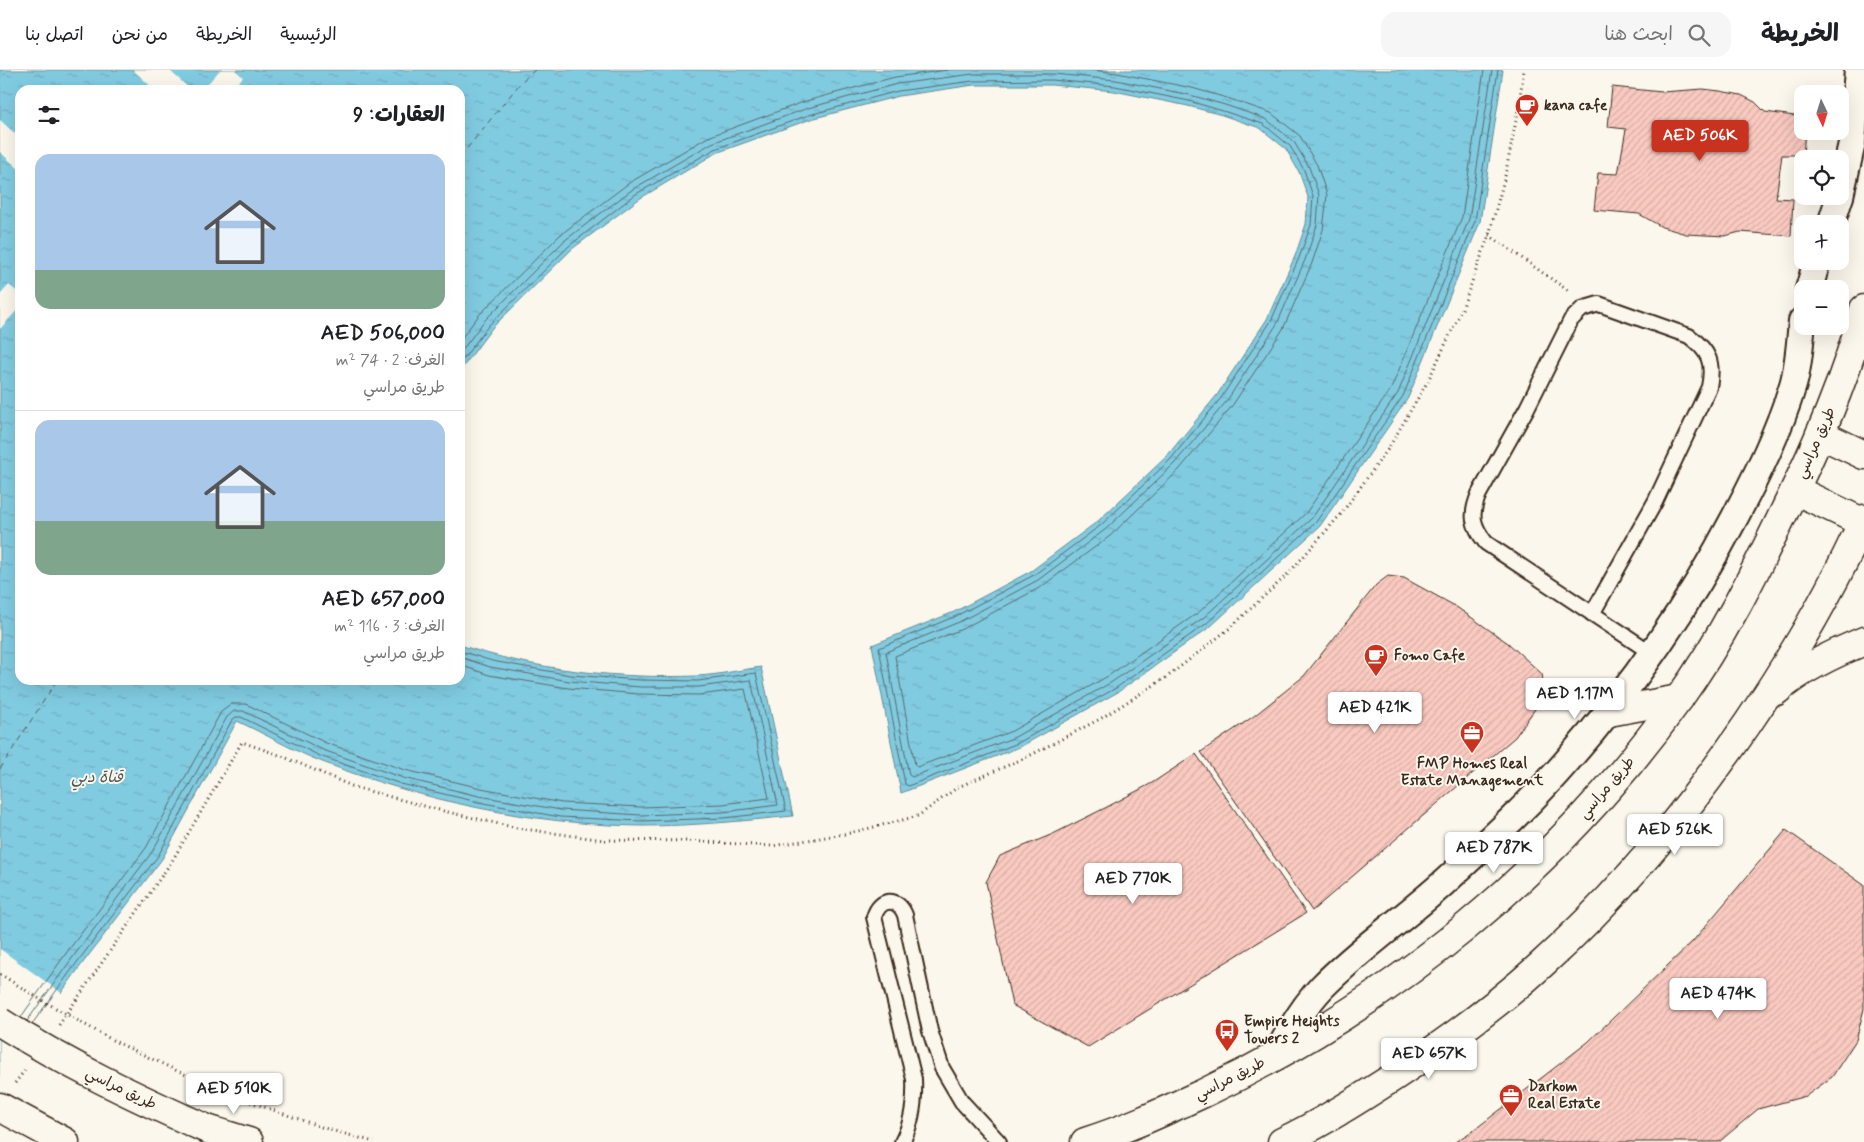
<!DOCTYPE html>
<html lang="ar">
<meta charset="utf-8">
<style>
body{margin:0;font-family:Mynerve,"Playpen Sans Arabic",sans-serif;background:#f6f6f6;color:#202124;direction:rtl;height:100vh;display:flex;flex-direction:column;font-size:19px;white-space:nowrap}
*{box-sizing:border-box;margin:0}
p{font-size:16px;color:#757577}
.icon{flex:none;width:28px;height:28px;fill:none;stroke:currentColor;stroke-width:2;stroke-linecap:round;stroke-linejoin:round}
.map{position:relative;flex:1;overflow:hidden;direction:ltr}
.sheet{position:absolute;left:15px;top:15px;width:450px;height:600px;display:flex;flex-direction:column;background:#fff;border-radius:15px;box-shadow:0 5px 20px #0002;direction:rtl}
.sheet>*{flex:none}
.needle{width:32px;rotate:176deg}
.buttons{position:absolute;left:1794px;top:15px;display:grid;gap:10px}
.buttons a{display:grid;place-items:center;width:55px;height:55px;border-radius:10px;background:#fff;box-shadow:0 5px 20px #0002;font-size:25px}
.price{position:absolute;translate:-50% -42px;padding:0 11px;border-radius:5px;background:#fff;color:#222;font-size:16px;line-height:32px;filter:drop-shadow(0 1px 2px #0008)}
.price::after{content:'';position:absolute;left:50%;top:30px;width:15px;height:11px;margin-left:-8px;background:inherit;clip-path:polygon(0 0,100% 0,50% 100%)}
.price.active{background:#c8321e;color:#fff}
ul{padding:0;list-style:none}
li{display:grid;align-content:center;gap:10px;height:265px;padding:0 20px}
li+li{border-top:1px solid #e0e0e0}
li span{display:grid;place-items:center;height:155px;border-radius:15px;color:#555}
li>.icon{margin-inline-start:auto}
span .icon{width:90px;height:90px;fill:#fffc;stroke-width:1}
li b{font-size:21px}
h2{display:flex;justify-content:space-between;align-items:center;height:60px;padding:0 20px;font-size:21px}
header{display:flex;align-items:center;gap:30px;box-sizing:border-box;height:70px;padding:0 25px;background:#fff;border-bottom:1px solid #e0e0e0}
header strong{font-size:24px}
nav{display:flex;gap:28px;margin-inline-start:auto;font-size:18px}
.search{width:350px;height:45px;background:#f6f6f6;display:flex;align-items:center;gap:12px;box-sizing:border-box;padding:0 18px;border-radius:15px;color:#757577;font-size:19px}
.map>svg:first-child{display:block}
.water{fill:url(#water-ripples);stroke:#658b93}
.pier{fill:#fbf7ec}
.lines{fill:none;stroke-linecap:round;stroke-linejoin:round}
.shore{stroke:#576a6c;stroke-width:1}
.ferry{stroke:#505a58;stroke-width:1;stroke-dasharray:6 5;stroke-linecap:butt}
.building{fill:url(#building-hatch);stroke:#3b2a1e}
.service-casing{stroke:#3b2a1e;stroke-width:18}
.minor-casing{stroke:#3b2a1e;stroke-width:30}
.tertiary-casing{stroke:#3b2a1e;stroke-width:31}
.secondary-casing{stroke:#3b2a1e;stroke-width:31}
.path{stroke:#3b2a1e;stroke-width:3;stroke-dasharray:1 4;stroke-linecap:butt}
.service{stroke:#fbf7ec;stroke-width:14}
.minor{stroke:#fbf7ec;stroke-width:26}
.tertiary{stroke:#fbf7ec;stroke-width:28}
.secondary{stroke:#fbf7ec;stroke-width:28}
.secondary-bridge-casing{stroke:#3b2a1e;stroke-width:31;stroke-linecap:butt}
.path-bridge{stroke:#3b2a1e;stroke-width:3;stroke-dasharray:1 4;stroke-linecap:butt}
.secondary-bridge{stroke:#fbf7ec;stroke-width:28}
.labels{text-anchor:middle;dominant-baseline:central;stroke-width:4;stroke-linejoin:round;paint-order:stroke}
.poi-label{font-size:15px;font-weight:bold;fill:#3b2a1e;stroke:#fbf7ec;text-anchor:start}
.street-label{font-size:15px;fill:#3b2a1e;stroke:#fbf7ec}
.water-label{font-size:16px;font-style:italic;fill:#505a58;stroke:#fbf7ec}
</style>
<header>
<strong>الخريطة</strong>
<div class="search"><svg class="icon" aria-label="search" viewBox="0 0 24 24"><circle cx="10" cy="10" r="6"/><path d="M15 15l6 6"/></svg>ابحث هنا</div>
<nav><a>الرئيسية</a><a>الخريطة</a><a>من نحن</a><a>اتصل بنا</a></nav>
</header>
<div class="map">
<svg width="1864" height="1072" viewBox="0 0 1864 1072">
<defs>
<pattern id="water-ripples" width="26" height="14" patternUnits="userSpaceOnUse" patternTransform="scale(1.25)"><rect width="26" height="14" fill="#81cbe1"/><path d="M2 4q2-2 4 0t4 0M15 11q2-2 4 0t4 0" fill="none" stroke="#70aec1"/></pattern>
<pattern id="building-hatch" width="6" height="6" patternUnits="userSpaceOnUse" patternTransform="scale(1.25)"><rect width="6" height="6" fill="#facac1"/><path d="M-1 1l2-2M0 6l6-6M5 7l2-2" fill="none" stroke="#d7aea5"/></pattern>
</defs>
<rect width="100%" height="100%" fill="#fbf7ec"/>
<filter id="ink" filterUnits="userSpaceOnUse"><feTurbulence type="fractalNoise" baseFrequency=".02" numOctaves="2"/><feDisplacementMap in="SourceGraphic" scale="10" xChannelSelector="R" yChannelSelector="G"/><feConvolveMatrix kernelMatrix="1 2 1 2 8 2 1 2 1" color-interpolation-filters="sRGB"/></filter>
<g filter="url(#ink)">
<path class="water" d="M0 0H1503L1480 152 1408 328 1320 456 1210 557 1118 622 1020 677 901 723 872 575 954 542 1031 501 1098 451 1166 387 1217 325 1267 249 1295 186 1306 154 1308 127 1299 102 1286 79 1260 58 1222 45 1188 36 1114 21 1052 15H974L899 26 811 49 716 83 639 129 572 179 492 258 460 301V20H20V610H460V575C533 600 620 609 697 606 718 605 740 600 761 597L793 746C743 751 692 756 642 756 534 755 419 730 320 691 292 680 265 664 237 651L162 789 82 894 0 1008Z"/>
<g class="pier">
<polygon points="133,0 169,0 191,20 155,20"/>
<polygon points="220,0 235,0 243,7 231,20 202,20"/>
<polygon points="0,50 20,68 20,100 0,82"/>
<polygon points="9,215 20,224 20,237 0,259 0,225"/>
<polygon points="0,879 63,924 0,1011"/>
</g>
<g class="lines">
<g class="shore">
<polyline points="1091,0 1117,3 1192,18 1227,28 1271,43 1300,66 1317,95 1327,125 1323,160 1312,193 1283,259 1232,336 1179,400 1110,466 1041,517 962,559 895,586 915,695 917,697 1012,661 1108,606 1199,542 1306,443 1391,319 1462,147 1484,0"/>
<polyline points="460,270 479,245 560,165 629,113 708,67 806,31 895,7 948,0"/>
<polyline points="460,283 484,251 564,171 633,119 712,73 808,38 897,14 973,4 1053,4 1116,10 1190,25 1225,35 1266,49 1294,72 1309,97 1319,125 1317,155 1305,190 1277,254 1226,332 1174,394 1106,459 1038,510 959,552 886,582 909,705 912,707 1015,667 1112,612 1203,548 1312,448 1398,323 1469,149 1492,0"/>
<polyline points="460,293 489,255 569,176 636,124 715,79 809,45 898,21 973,11 1052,10 1115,16 1189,31 1223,41 1263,54 1290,76 1304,100 1313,126 1311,155 1299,188 1271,251 1221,328 1170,390 1101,455 1034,505 956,546 879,578 905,714 908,716 1018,673 1116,618 1207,553 1316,452 1403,326 1475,151 1498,0"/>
<polyline points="21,947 67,882 146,778 221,642 232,634 246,634 326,673 405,700 481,718 562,733 641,737 723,734 769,728 745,619 699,625 639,624 568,618 489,605 460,595"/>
<polyline points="27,951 73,887 152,782 227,647 234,641 243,641 323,680 403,708 479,726 561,740 641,745 723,742 778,735 751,610 699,617 640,617 569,611 490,597 460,587"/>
<polyline points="32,954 78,891 158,786 232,650 236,647 241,647 320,686 401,714 478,732 560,747 641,751 724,748 786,741 756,603 698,611 640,610 570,605 492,591 460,581"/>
</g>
<g class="ferry">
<polyline points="460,87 522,11 535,0"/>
<polyline points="0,699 57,610"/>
</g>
</g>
<g class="building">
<polygon points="1612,17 1662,22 1703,19 1720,21 1741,25 1755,32 1765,42 1802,47 1802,61 1805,61 1803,85 1782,85 1776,128 1793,129 1791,166 1740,162 1725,166 1686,164 1662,157 1639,144 1594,140 1598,103 1618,104 1626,59 1608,57"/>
<polygon points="1388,506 1404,508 1455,536 1508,573 1542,604 1545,625 1515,667 1312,841 1201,682 1254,646 1304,606 1376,515"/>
<polygon points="1196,684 1306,843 1088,977 1012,935 986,812 1000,786 1053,764 1107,737 1152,713"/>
<polygon points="1786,760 1864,815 1864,939 1856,970 1832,1007 1806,1026 1758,1039 1719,1072 1455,1072 1474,1060 1588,972 1693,871"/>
</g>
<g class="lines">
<defs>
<g id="service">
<path d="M1592 544 1655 432 1709 317C1714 292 1709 281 1689 266L1599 234 1582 239 1571 250 1527 338 1479 424C1470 445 1472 455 1486 473L1653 584"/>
<path d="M902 1072C913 1052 915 1031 914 1009L874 847C880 827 898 827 905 845L930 961 942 998 962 1032 999 1072"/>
</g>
<g id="minor">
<polyline points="1840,126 1852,73 1858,0"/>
<polyline points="1831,154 1840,126"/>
<polyline points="1809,219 1817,191"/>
<path d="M1276 986C1289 961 1303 937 1322 917 1361 877 1408 846 1449 808 1490 770 1531 733 1567 691 1633 616 1689 535 1735 447 1757 405 1779 361 1793 315 1799 295 1800 272 1802 251"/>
</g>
<g id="tertiary">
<polyline points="1820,364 1864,385"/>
<polyline points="1795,420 1864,453"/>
</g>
<g id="secondary">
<path d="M1776 621C1801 599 1833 584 1864 571"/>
<polyline points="1609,642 1679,629"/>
<polyline points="0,1037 65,1072"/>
<polyline points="207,1059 249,1072"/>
<path d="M1085 1072C1127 1059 1167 1040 1206 1022 1393 933 1558 798 1678 630 1721 571 1754 504 1786 438 1817 374 1846 308 1864 239"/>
<path d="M1282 1072C1320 1054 1356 1031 1392 1008 1444 974 1495 937 1541 895 1620 824 1688 741 1748 653 1792 588 1832 520 1864 449"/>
</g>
</defs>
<use href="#service" class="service-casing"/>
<use href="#minor" class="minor-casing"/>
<use href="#tertiary" class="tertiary-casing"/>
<use href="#secondary" class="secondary-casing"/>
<g class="path">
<polyline points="1489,165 1570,222"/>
<polyline points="59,955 172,791 242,672 282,686 354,717 439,740 517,758 604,770 688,771 772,776 850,763 918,746 958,717 1029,686 1100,649 1167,607 1230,558 1288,504 1341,444 1388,379 1428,311 1462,239 1489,165 1505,106 1517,46 1524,0"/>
<polyline points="15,1013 25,1000"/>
<polyline points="222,1022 324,1058 374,1072"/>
</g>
<use href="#service" class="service"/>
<use href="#minor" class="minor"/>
<use href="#tertiary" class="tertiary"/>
<use href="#secondary" class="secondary"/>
<defs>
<path id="secondary-bridge" d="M0 952C66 994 135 1027 207 1059"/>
</defs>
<use href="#secondary-bridge" class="secondary-bridge-casing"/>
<polyline class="path-bridge" points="0,904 38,928 114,971 222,1022"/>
<use href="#secondary-bridge" class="secondary-bridge"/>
</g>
</g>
<defs>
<symbol id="cafe-pin" viewBox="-11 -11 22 30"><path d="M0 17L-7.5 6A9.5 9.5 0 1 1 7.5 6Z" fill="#c8321e" stroke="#fbf7ec"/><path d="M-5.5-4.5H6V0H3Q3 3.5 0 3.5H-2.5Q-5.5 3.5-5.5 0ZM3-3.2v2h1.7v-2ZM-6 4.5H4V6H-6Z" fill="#fff"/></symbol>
<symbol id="office-pin" viewBox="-11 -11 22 30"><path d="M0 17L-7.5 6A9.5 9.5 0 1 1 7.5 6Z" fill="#c8321e" stroke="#fbf7ec"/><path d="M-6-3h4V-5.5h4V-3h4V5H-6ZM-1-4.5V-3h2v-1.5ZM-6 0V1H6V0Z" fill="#fff"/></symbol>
<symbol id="bus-pin" viewBox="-11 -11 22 30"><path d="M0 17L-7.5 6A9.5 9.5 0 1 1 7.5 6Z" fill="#c8321e" stroke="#fbf7ec"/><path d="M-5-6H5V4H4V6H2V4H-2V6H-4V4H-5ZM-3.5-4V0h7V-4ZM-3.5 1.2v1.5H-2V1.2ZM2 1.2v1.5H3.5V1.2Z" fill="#fff"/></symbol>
</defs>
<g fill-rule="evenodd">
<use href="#cafe-pin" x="1513" y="22" width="28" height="38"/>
<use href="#cafe-pin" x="1362" y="572" width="28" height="38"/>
<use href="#office-pin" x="1458" y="649" width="28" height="38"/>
<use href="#bus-pin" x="1213" y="947" width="28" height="38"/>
<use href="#office-pin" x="1497" y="1012" width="28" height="38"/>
</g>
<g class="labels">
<g class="poi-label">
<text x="1544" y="36">kana cafe</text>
<text x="1394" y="586">Fomo Cafe</text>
<text x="1472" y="694" text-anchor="middle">FMP Homes Real<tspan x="1472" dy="17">Estate Management</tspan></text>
<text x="1244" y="952">Empire Heights<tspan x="1244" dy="17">Towers 2</tspan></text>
<text x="1528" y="1017">Darkom<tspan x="1528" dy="17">Real Estate</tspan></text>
</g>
<g class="street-label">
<text transform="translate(1816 373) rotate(-66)">طريق مراسي</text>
<text transform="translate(1607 718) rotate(-49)">طريق مراسي</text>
<text transform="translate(1230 1009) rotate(-27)">طريق مراسي</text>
<text transform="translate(121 1019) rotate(26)">طريق مراسي</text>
</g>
<g class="water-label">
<text x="97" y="707">قناة دبي</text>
</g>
</g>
</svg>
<div class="buttons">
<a><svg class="needle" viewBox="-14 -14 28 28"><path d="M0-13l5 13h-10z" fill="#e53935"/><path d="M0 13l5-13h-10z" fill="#757577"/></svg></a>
<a><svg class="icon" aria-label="locate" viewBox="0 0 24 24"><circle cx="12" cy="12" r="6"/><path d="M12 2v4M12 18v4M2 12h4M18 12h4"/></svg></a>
<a>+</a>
<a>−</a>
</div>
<b class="price active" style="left:1700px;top:92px">AED 506K</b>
<b class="price" style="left:1575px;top:650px">AED 1.17M</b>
<b class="price" style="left:1375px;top:664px">AED 421K</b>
<b class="price" style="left:1675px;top:786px">AED 526K</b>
<b class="price" style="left:1494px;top:804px">AED 787K</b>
<b class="price" style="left:1133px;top:835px">AED 770K</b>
<b class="price" style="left:1718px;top:950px">AED 474K</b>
<b class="price" style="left:1429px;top:1010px">AED 657K</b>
<b class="price" style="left:234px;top:1045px">AED 510K</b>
<section class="sheet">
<h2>العقارات: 9<svg class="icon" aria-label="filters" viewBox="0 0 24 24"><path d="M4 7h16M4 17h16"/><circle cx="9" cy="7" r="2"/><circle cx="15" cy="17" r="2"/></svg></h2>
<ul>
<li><span style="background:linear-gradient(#a9c7e8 75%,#7fa58c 0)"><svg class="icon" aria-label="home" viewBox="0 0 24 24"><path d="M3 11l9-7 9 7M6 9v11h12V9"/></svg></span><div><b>AED 506,000</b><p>الغرف: 2 · 74 m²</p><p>طريق مراسي</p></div></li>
<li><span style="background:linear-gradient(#a9c7e8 65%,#7fa58c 0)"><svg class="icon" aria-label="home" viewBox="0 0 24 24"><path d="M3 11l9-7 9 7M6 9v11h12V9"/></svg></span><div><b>AED 657,000</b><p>الغرف: 3 · 116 m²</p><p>طريق مراسي</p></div></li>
</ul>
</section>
</div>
